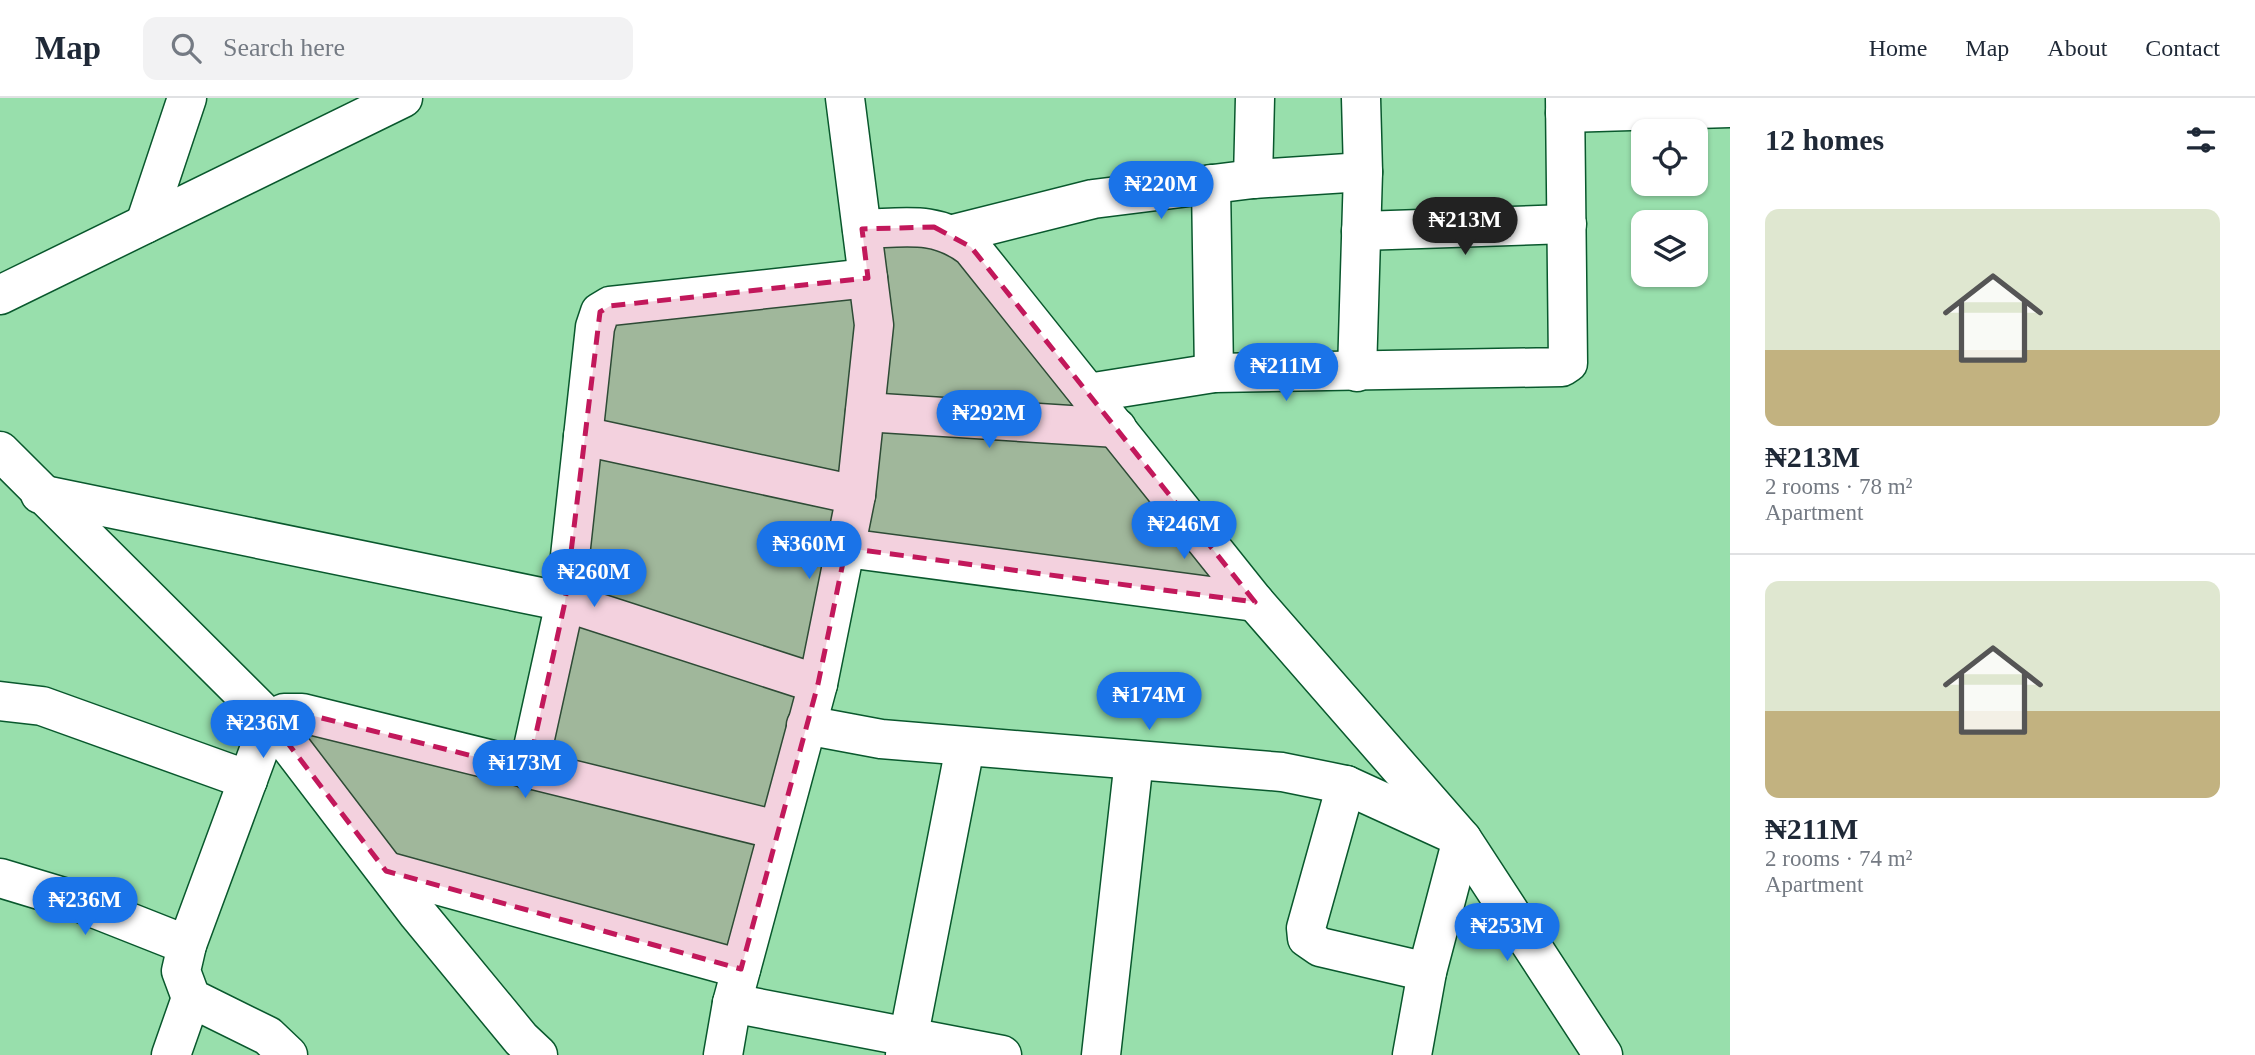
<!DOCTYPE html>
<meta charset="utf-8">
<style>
body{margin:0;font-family:Georgia,serif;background:#f2f2f3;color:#1f2937;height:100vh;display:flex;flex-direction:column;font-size:26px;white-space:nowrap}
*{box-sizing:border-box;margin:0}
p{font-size:23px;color:#747a83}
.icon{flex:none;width:38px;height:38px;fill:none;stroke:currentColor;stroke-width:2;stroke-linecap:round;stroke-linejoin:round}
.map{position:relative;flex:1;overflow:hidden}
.panel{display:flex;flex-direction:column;background:#fff;width:525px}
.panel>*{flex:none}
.controls{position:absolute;left:1631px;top:21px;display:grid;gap:14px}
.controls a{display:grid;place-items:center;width:77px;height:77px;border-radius:14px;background:#fff;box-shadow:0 2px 5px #0004;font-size:35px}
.price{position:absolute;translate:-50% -60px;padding:0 16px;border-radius:24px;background:#1a73e8;color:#fff;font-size:23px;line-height:46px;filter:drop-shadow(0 2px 4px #0008)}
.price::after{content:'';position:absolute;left:50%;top:42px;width:21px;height:16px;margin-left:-10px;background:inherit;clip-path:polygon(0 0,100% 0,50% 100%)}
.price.current{background:#222;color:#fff}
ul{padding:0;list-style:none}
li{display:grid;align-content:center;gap:14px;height:371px;padding:0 35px}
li+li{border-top:2px solid #e0e1e3}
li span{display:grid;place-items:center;height:217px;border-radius:14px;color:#555}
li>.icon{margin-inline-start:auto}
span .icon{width:126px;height:126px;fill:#fffc;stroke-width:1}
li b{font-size:30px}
h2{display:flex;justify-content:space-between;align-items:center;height:84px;padding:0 35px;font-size:30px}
header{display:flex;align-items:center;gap:42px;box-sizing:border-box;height:98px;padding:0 35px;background:#fff;border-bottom:2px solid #e0e1e3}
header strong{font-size:33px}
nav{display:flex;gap:38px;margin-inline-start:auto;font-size:24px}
.search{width:490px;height:63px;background:#f2f2f3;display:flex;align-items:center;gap:18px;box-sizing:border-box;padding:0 24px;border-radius:14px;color:#747a83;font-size:26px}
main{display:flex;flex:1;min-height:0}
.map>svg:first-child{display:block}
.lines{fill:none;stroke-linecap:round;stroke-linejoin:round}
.minor-casing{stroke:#09582d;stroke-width:41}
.minor{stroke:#fff;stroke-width:38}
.marked{fill:#c2185b;fill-opacity:0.2;stroke:#c2185b;stroke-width:5;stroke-dasharray:14 9;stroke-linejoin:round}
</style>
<header>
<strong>Map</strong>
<div class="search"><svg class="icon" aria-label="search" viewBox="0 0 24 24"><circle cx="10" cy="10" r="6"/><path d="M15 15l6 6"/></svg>Search here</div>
<nav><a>Home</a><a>Map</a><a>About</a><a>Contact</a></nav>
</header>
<main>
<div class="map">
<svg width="1730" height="957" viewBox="0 0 1730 957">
<rect width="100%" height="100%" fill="#98dfac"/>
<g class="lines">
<defs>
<g id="minor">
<polyline points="1565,15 1730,10"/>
<polyline points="1253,81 1255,0"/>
<polyline points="1211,86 1214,275"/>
<polyline points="145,126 187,0"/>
<path d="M862 131C904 130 935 122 971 149L1255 504 1462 741 1603 957"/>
<polyline points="1361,133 1567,126"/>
<polyline points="954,136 1093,101 1253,81 1363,74"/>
<polyline points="0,197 403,0"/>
<polyline points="1357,274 1363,74 1361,0"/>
<polyline points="1088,295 1214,275 1562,269 1568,265 1565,0"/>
<polyline points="865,314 1117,330"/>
<polyline points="583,338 856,397"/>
<polyline points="0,353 270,622 418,816 521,941 538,957"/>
<polyline points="40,396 565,504 818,586"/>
<polyline points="846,450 1255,504"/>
<polyline points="0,603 42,608 248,682"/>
<polyline points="806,627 881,641 1282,674 1346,687 1451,735"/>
<polyline points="528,672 565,504 595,229 600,214 610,208 868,180"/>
<polyline points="1346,687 1306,830 1307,840 1320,849 1427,874"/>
<polyline points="386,773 741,871"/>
<polyline points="0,780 73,802 187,847"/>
<polyline points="732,905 1002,957"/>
<polyline points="171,957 191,900"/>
<polyline points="288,957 268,938 191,900 181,873 187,847 270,622 284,615 302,615 777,732"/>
<polyline points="723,957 732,905 818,586 856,397 874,227 845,0"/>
<polyline points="905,957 965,649"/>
<polyline points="1101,957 1134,662"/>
<polyline points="1412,957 1427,874 1462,741"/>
</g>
</defs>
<use href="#minor" class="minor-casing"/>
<use href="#minor" class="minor"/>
</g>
<path class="marked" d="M934 129 971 149 1255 504 846 450 818 586 741 871 386 773 270 622 302 615 528 672 565 504 600 214 610 208 868 180 862 131Z"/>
</svg>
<div class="controls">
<a><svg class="icon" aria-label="locate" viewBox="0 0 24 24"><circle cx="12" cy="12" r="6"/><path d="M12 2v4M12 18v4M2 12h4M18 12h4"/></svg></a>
<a><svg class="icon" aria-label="layers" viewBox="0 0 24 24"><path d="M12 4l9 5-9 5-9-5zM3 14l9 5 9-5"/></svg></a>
</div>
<b class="price" style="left:1161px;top:123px">₦220M</b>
<b class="price current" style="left:1465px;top:159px">₦213M</b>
<b class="price" style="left:1286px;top:305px">₦211M</b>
<b class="price" style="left:989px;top:352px">₦292M</b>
<b class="price" style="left:1184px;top:463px">₦246M</b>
<b class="price" style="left:809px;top:483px">₦360M</b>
<b class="price" style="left:594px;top:511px">₦260M</b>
<b class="price" style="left:1149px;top:634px">₦174M</b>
<b class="price" style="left:263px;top:662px">₦236M</b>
<b class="price" style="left:525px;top:702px">₦173M</b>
<b class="price" style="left:85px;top:839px">₦236M</b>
<b class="price" style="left:1507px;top:865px">₦253M</b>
</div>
<section class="panel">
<h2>12 homes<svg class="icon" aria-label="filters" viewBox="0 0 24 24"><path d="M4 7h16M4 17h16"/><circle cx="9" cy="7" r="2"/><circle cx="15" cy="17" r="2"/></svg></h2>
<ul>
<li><span style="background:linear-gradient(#dfe7d0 65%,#c2b280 0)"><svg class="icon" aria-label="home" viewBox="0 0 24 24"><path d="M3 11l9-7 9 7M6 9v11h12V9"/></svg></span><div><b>₦213M</b><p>2 rooms · 78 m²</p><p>Apartment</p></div></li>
<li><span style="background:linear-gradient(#dfe7d0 60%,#c2b280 0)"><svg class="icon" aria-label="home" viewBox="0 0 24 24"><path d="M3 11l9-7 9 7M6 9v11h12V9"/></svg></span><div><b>₦211M</b><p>2 rooms · 74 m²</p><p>Apartment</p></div></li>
</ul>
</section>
</main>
